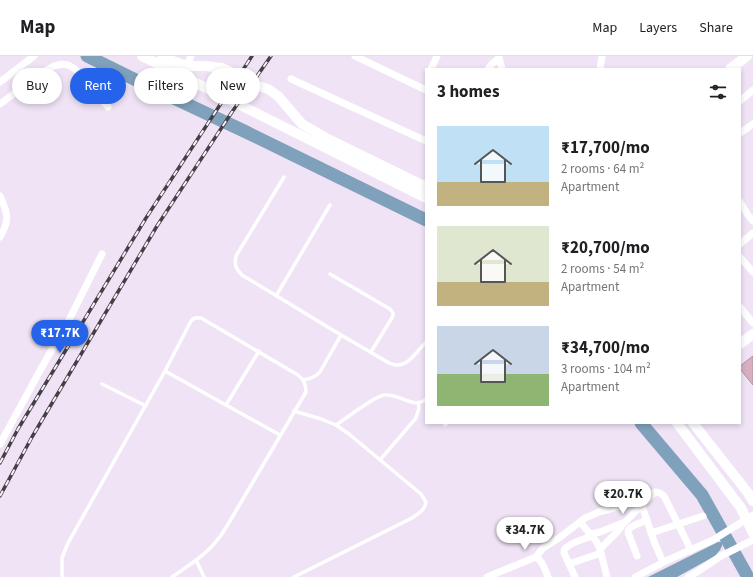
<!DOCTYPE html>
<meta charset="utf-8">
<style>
body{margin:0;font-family:"Source Sans 3",sans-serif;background:#f6f6f6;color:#202124;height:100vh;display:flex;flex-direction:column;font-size:15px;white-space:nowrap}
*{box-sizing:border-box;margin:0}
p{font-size:13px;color:#757577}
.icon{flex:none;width:22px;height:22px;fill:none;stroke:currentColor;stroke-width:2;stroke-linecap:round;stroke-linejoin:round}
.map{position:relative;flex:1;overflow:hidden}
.panel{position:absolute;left:425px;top:12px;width:316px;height:356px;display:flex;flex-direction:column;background:#fff;border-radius:0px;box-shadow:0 2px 6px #0003}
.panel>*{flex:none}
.guide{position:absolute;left:12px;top:12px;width:353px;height:36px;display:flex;gap:8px}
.price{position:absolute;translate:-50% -34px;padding:0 9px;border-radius:14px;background:#fff;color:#222;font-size:13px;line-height:26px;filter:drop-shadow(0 1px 2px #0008)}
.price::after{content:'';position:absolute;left:50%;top:24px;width:12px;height:9px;margin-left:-6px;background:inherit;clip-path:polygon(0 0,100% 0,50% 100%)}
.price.active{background:#2563eb;color:#fff}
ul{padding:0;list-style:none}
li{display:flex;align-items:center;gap:12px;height:100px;padding:0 12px}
li span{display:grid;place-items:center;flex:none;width:112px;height:80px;border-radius:0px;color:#555}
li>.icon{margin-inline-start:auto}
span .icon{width:48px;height:48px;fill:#fffc;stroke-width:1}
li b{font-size:17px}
h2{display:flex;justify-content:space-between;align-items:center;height:48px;padding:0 12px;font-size:17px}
.tag{padding:0 14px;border-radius:18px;background:#fff;box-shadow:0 2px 6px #0003;font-size:14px;line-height:36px}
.tag.active{background:#2563eb;color:#fff}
header{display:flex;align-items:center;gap:24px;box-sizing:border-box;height:56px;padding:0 20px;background:#fff;border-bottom:1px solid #e0e0e0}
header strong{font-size:19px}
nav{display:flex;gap:22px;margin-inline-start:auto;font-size:14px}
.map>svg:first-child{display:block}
.water{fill:#80a1bb}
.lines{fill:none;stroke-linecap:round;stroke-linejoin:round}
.river{stroke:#80a1bb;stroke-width:13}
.building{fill:#d8afc1;stroke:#aa959e}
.lane{stroke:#fff;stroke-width:3.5}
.street{stroke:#fff;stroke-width:7}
.secondary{stroke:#fff;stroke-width:10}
.rail-casing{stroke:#453f47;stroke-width:3.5}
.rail{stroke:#faf3fd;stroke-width:2;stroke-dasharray:6;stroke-linecap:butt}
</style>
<header>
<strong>Map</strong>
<nav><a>Map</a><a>Layers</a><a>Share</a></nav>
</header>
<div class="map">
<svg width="753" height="521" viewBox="0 0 753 521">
<rect width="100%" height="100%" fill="#efe3f5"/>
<polygon class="water" points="718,486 722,486 722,490 720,494 715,500 677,521 648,521"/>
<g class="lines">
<g class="river">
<polyline points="87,0 146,29 244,75 426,164"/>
<polyline points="641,367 702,439 748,521"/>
</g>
</g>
<polygon class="building" points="753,300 753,329 740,313 740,310"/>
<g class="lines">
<g class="lane">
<path d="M284 121 236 200C234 209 236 213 242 219L341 279 389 307C391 307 393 309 396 309 409 310 418 294 426 286"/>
<polyline points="330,218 390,253 393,257 393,260 371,296"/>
<polyline points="276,240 330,149"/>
<polyline points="165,315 280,379"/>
<path d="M303 324C311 323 315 321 320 316L341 279"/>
<polyline points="102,328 146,350"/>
<polyline points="226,349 259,295"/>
<path d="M336 369C347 362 373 341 384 339 399 337 414 354 426 343"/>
<polyline points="445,369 447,367"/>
<polyline points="380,404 416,362 419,352 418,347"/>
<polyline points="196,504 204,521"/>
<path d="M63 521 62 519V502L68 487 165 315 191 265C194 262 196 261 201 262L298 319C304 324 306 328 306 336L227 470C224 474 222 479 218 483 206 499 188 510 172 521"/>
<path d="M294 521 412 462C419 457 425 454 426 446L421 438 349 378 336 369 321 363 294 355"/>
</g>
<g class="street">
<polyline points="355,0 426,34"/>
<polyline points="499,2 502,13"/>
<polyline points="187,10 191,0"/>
<polyline points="431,13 437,0"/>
<polyline points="488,13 492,8 499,2 499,0"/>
<polyline points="600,13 602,0"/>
<polyline points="291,23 426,85"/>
<polyline points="0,26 34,0"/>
<polyline points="740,45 753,34"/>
<polyline points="0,48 45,15 54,10 62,8 68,9 75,13 108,51"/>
<polyline points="740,77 753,68"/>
<path d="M0 140C8 158 10 164 0 181"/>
<polyline points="740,146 748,159 753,165"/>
<polyline points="740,188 753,177"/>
<polyline points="740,201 753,216"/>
<polyline points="740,251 753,267"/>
<polyline points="0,388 42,311 70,262 102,198"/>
<polyline points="642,450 655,488 663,506"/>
<polyline points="580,466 596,485 600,493 607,521"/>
<polyline points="651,477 703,460"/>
<polyline points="591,478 600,476 625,466 653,438"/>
<polyline points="600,493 618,475 624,467"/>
<path d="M637 500 629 479C628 478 628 476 628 475 629 470 643 466 647 464"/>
<polyline points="536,501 543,492 559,482 585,462 599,456 614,452 655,436 660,437 664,440 691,494"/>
<polyline points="569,508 601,497"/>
<path d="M487 521 536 501C543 505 545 514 548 521"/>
<path d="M575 521 564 497C564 494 564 493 567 491 571 487 586 482 592 480"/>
<polyline points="635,521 668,504 713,484 753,459"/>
<polyline points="688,521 697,516 721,500 753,484"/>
</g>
<g class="secondary">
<polyline points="142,0 426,142"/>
<polyline points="162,0 170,4 187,10 206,10 222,12 229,15 239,21 245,23 252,28 268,33 278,40 302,68 328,83 426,131"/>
<polyline points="730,13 747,0"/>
<polyline points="740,288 753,278"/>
<polyline points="677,367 741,452 753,477"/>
<polyline points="693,367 748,437 753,445"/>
</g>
<defs>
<g id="rail">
<polyline points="0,407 18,373 146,162 252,0"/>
<polyline points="0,440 32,381 157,170 232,56 271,0"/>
</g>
</defs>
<use href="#rail" class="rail-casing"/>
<use href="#rail" class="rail"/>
</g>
</svg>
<b class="price active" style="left:60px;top:298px">₹17.7K</b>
<b class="price" style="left:623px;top:459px">₹20.7K</b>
<b class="price" style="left:525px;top:495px">₹34.7K</b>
<div class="guide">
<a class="tag">Buy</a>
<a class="tag active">Rent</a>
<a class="tag">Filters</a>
<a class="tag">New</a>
</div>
<section class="panel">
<h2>3 homes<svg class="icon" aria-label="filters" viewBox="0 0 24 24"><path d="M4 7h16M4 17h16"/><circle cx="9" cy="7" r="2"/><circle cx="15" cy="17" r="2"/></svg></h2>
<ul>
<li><span style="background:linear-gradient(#bfe0f5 70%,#c2b280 0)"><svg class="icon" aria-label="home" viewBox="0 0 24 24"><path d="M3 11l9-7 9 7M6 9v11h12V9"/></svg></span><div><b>₹17,700/mo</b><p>2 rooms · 64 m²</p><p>Apartment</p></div></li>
<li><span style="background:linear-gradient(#dfe7d0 70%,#c2b280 0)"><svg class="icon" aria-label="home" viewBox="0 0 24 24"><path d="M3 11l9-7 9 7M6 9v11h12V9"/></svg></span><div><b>₹20,700/mo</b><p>2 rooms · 54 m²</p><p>Apartment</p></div></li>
<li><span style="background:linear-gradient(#c9d6e8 60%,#8fb573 0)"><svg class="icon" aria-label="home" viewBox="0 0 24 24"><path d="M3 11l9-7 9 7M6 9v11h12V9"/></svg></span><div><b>₹34,700/mo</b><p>3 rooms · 104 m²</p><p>Apartment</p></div></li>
</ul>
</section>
</div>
